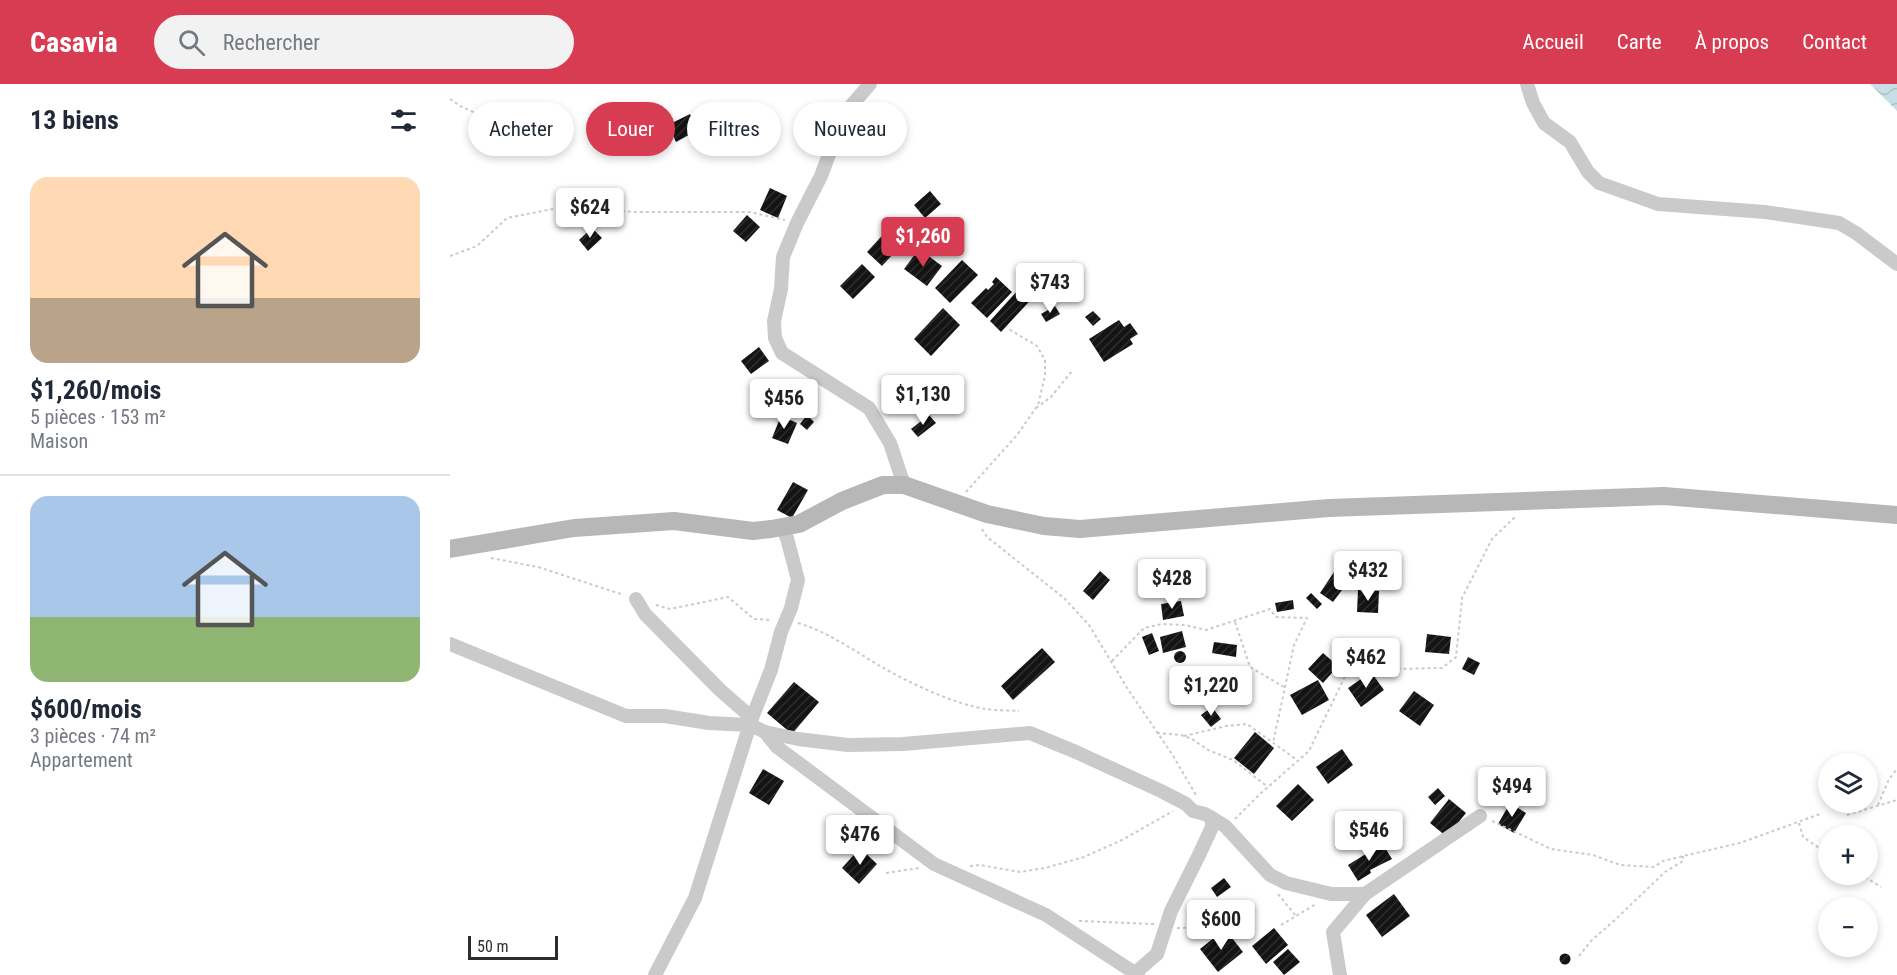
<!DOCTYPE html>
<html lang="fr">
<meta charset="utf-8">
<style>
body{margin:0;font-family:"Roboto Condensed",sans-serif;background:#f2f2f3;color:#1f2937;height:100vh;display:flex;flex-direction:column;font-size:22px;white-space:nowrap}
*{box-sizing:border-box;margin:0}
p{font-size:20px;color:#747a83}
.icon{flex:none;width:33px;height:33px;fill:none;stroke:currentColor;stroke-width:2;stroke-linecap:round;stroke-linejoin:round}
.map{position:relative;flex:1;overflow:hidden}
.side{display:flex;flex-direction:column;background:#fff;width:450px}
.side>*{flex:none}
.guide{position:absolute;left:18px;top:18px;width:570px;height:54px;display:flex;gap:12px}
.buttons{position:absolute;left:1368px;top:669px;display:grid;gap:12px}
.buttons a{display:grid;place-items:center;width:60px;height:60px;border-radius:50%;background:#fff;box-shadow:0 3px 9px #0003;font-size:30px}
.scale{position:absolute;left:18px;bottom:15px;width:90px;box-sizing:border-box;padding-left:6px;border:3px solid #2d2d2d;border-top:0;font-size:16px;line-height:21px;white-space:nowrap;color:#2d2d2d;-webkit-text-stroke:4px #fff;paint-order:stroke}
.price{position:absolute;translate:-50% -51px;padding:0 14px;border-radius:6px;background:#fff;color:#222;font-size:20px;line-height:39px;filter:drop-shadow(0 2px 3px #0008)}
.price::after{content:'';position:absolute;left:50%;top:36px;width:18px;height:14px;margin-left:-9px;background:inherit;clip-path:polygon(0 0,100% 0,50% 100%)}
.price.active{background:#d83c53;color:#fff}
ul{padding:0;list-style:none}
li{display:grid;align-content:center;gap:12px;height:318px;padding:0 30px}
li+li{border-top:2px solid #e0e1e3}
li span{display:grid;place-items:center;height:186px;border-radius:18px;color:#555}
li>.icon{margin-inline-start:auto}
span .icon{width:108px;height:108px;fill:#fffc;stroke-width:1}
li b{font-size:26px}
h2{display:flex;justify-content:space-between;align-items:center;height:72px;padding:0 30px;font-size:26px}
.tag{padding:0 21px;border-radius:27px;background:#fff;box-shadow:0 3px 9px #0003;font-size:21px;line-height:54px}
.tag.active{background:#d83c53;color:#fff}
header{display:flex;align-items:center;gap:36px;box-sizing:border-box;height:84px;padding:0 30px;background:#d83c53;color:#fff}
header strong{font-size:28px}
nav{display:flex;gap:33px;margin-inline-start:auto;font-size:21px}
.search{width:420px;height:54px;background:#f2f2f3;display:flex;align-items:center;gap:15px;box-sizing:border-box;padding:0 21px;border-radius:33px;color:#747a83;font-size:22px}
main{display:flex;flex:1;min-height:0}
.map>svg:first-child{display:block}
.water{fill:url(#water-waves)}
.building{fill:url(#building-hatch)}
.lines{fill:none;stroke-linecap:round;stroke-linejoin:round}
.path{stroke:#cacaca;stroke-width:2;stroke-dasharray:3 3;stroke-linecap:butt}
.street{stroke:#cacaca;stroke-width:14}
.secondary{stroke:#b7b7b7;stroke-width:18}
</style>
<header>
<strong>Casavia</strong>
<div class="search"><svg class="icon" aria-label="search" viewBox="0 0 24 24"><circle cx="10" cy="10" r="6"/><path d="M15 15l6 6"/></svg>Rechercher</div>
<nav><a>Accueil</a><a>Carte</a><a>À propos</a><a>Contact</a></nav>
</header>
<main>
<section class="side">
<h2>13 biens<svg class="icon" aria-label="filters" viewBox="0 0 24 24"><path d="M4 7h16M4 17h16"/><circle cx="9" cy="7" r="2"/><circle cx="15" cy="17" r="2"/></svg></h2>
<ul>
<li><span style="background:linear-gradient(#ffd9b3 65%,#b9a48a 0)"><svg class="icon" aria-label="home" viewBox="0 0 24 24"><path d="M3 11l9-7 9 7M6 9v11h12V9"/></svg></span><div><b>$1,260/mois</b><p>5 pièces · 153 m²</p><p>Maison</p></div></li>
<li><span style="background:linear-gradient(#a9c7e8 65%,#8fb573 0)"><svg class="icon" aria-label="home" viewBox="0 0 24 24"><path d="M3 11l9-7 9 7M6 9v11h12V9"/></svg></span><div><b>$600/mois</b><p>3 pièces · 74 m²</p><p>Appartement</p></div></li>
</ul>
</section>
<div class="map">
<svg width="1447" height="891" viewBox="0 0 1447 891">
<defs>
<pattern id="water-waves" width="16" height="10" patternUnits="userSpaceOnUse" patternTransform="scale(1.5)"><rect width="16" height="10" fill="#c9dfe8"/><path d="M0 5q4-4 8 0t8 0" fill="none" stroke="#adc0c7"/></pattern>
<pattern id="building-hatch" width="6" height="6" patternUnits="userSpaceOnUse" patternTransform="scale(1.5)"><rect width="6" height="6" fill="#141414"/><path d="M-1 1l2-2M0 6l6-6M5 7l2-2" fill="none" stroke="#2e2e2e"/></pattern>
</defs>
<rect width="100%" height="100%" fill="#fff"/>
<polygon class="water" points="1420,0 1447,0 1447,27"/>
<g class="building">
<polygon points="240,30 248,46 226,58 218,41"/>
<polygon points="95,36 104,47 90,58 81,48"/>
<polygon points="205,44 218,50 210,68 197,62"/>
<polygon points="320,104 337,112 328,134 310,126"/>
<polygon points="480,107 491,120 475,134 464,121"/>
<polygon points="297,131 310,143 296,158 283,147"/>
<polygon points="440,143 455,157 432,182 417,168"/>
<polygon points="142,144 152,154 138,167 129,156"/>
<polygon points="469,165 492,182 477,202 454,185"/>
<polygon points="512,176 528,191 500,219 485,204"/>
<polygon points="412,180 425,193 403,215 390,202"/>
<polygon points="546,193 562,208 537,234 521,219 536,204 538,206 544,200 542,198"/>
<polygon points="576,197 588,208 551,248 540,237"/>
<polygon points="605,222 610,230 596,238 591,230"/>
<polygon points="493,224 510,241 481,272 464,255"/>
<polygon points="643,227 651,235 643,242 635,233"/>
<polygon points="669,236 674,243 680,239 688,250 680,255 683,260 654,278 639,255"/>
<polygon points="309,263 319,277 301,290 291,277"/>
<polygon points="357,331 364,338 357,346 350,340"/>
<polygon points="479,331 486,339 468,353 461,345"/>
<polygon points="331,332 347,339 338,360 322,354"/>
<polygon points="343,398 358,406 342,434 327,426"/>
<polygon points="650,487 660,496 643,516 633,507"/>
<polygon points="884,488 898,498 883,518 870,509"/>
<polygon points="908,506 929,507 928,529 907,528"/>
<polygon points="861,509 872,520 867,525 856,514"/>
<polygon points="843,516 844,525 827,528 825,519"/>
<polygon points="731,517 734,532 713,536 711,520"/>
<polygon points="732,547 736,563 713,569 710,553"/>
<polygon points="702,549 709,567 699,571 692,553"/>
<polygon points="977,550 1001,553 999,570 975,568"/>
<polygon points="891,556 901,566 893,573 884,563"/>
<polygon points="764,558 787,561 786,573 762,569"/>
<polygon points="592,564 605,578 563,616 551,602"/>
<circle cx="730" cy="573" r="6"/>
<polygon points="873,569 888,582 873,599 858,585"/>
<polygon points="1018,573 1030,579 1024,591 1012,585"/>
<polygon points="919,575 933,575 933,582 918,582"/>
<polygon points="921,588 934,606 911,623 898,604"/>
<polygon points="868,596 879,616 852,631 840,611"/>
<polygon points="344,598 369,618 342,650 317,629"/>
<polygon points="964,607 984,621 970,642 949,627"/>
<polygon points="762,623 771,635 761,643 751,631"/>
<polygon points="805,648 824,664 804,690 784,674"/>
<polygon points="892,665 903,681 878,700 866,683"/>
<polygon points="313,685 334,697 319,721 299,709"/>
<polygon points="848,700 864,716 842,737 826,722"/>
<polygon points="988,704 995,712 985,721 978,713"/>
<polygon points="999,715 1016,729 997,753 980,739"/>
<polygon points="1060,719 1076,729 1064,749 1048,740"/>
<polygon points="934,762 942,775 920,786 921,789 908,797 898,781 927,763 929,765"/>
<polygon points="410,764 427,780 409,800 392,784"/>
<polygon points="774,794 781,803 767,813 761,804"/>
<polygon points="944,810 960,832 932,853 916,831"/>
<polygon points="824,844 838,861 816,880 802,862"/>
<polygon points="775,845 793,868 768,888 750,865"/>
<polygon points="838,865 850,878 834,891 823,878"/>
<circle cx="1115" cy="875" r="5.5"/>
</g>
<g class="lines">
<g class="path">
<polyline points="0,15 10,22 48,39"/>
<polyline points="0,172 27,162 57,134 118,122 184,128 300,128 335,136"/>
<polyline points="586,324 601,313 622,287"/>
<polyline points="516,408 567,351 588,321 595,292 595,276 587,262 557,244"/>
<polyline points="532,445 537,453 614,514 639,541 679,607 722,670 746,711"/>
<polyline points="41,474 88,483 174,511"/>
<polyline points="206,521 220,525 278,513 304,535 322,536"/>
<polyline points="785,538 800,583 834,603"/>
<path d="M348 539C378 548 403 566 430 582 455 597 508 622 537 625 547 627 559 626 569 627"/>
<polyline points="662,577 694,544 712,540 735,541 756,546 820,525 826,533 857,534 844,561 823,659"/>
<polyline points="707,649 731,651 742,655 758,666 783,676 818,703"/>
<polyline points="734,652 776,642 797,640 847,676"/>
<polyline points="1428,721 1439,695 1447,685"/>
<polyline points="1397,731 1447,716"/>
<polyline points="785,735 810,710 859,667 898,586 992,584 1006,573 1012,514 1042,455 1065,433"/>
<polyline points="1042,737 1101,765 1143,771 1170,781 1204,783 1213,777 1233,772 1290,759 1370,730"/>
<polyline points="1349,739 1353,753 1378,770"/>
<polyline points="398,770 404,736"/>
<polyline points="520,782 530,781 570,788 595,784 634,773 672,756 723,727"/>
<polyline points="436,789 469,784"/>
<polyline points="1410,790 1431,803"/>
<polyline points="828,810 846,832"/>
<polyline points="629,837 704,840"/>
<polyline points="831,841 866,820"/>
<polyline points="727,844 770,843 789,849"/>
<polyline points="1129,872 1141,857 1167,834 1192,810 1215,788 1233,777 1233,772"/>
</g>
<g class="street">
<polyline points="420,0 394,30 371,92 347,139 333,173 331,205 324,237 325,254 332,269 419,324 440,359 454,401"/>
<polyline points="1077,0 1083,19 1094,39 1120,58 1138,88 1149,99 1208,120 1315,128 1389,139 1406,149 1447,180"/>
<polyline points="186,515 195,530 270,606 302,634"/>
<polyline points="0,560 176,632 215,632 259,639 300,641 315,648 348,655 398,661 453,660 580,649 626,668 711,707 736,720 743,727 755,730 775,742 820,791 836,799 881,810 915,810"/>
<polyline points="315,648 327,663 484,780 596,831 688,891"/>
<polyline points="685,889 707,870 721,827 749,771 762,743 762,734"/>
<polyline points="205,891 245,814 302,634 321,586 331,548 341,524 348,496 337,454 332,444"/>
<polyline points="890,891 883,848 915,810 1030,732"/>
</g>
<polyline class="secondary" points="0,465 124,444 224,437 303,447 321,445 349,440 392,417 433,401 454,401 537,430 594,442 630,445 879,424 1214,412 1447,431"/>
</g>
</svg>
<div class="buttons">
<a><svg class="icon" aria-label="layers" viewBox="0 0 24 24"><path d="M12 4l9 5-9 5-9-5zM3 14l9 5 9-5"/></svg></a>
<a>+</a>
<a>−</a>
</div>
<div class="scale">50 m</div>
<b class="price" style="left:140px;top:155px">$624</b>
<b class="price active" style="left:473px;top:184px">$1,260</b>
<b class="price" style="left:600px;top:230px">$743</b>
<b class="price" style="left:473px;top:342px">$1,130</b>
<b class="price" style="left:334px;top:346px">$456</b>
<b class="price" style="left:918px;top:518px">$432</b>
<b class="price" style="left:722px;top:526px">$428</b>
<b class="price" style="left:916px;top:605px">$462</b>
<b class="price" style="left:761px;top:633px">$1,220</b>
<b class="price" style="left:1062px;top:734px">$494</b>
<b class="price" style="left:919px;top:778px">$546</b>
<b class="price" style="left:410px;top:782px">$476</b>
<b class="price" style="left:771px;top:867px">$600</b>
<div class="guide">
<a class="tag">Acheter</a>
<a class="tag active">Louer</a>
<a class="tag">Filtres</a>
<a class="tag">Nouveau</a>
</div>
</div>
</main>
